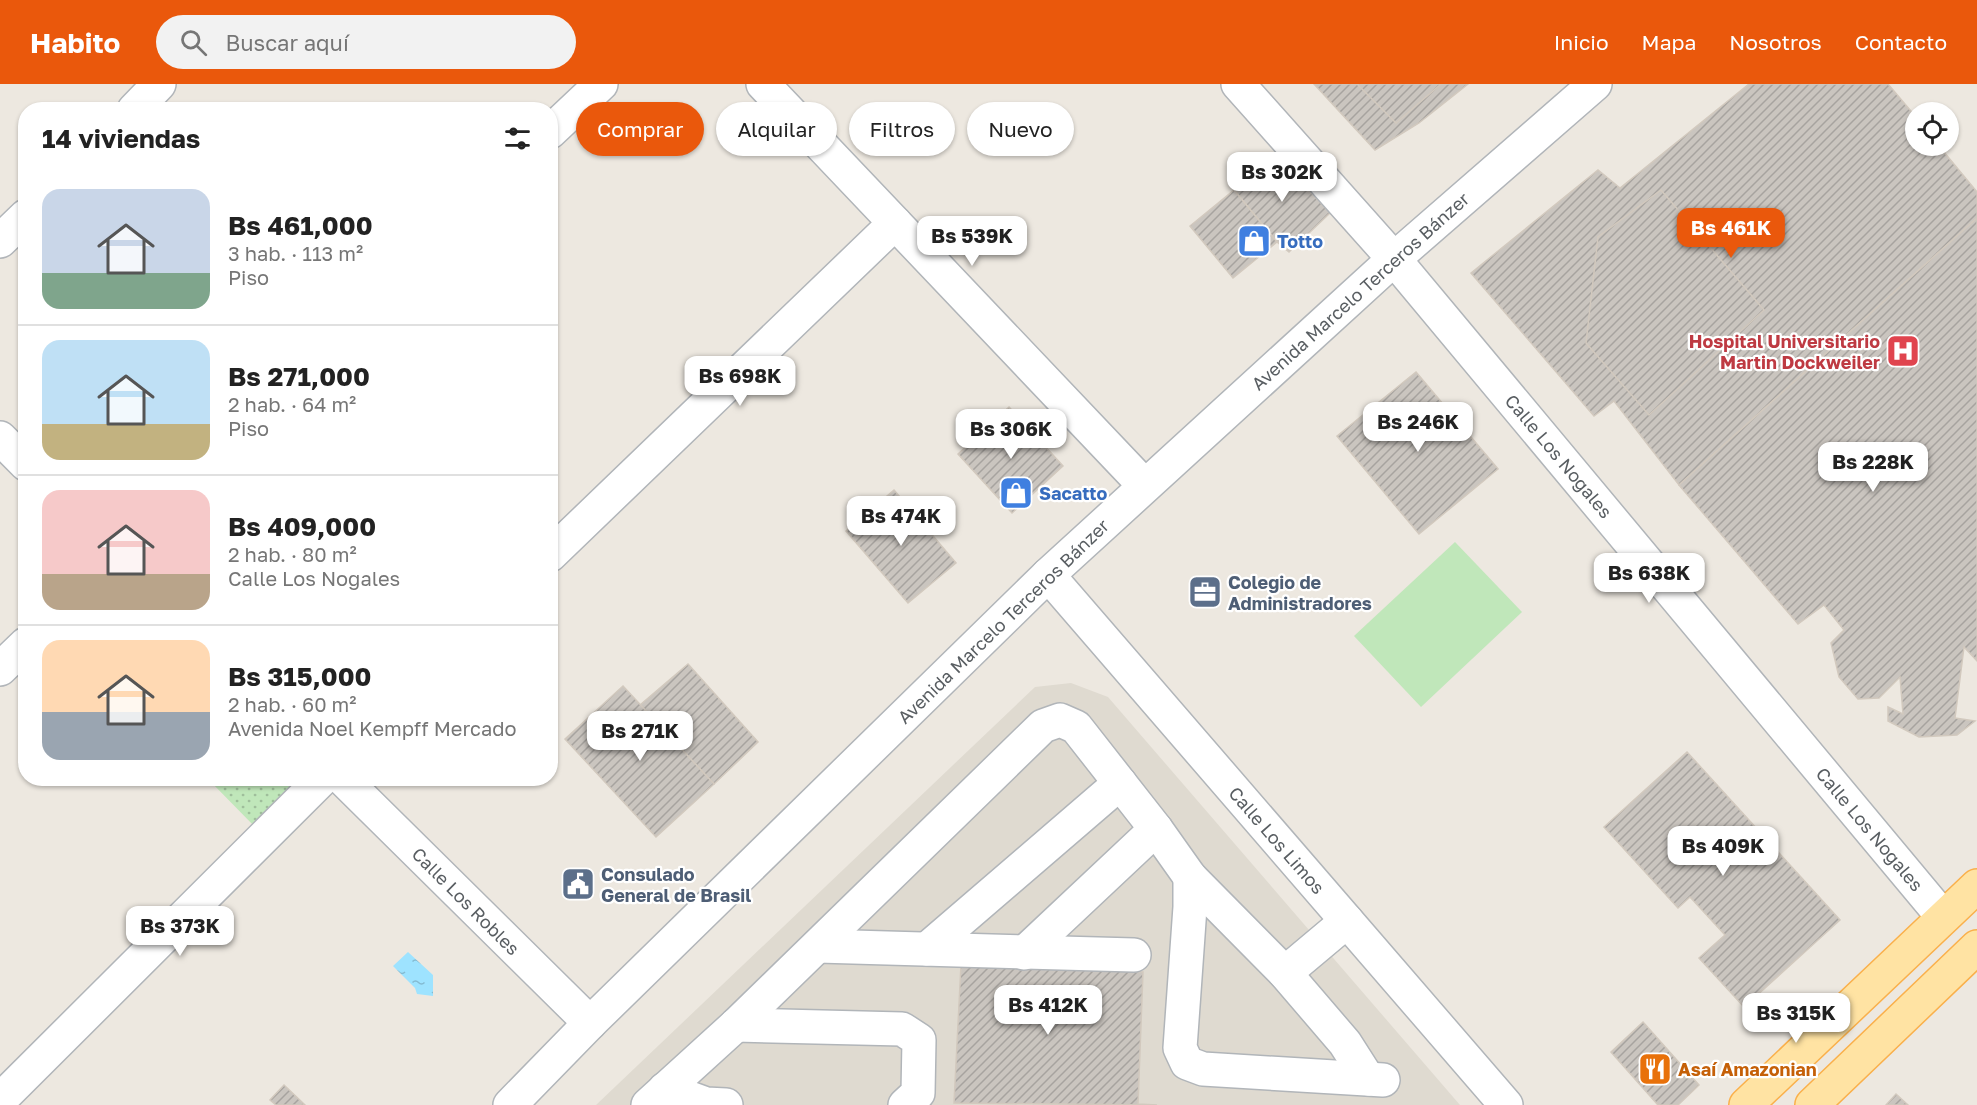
<!DOCTYPE html>
<html lang="es">
<meta charset="utf-8">
<style>
body{margin:0;font-family:"Golos Text",sans-serif;background:#f2f2f2;color:#222;height:100vh;display:flex;flex-direction:column;font-size:22px;white-space:nowrap}
*{box-sizing:border-box;margin:0}
p{font-size:20px;color:#767676}
.icon{flex:none;width:33px;height:33px;fill:none;stroke:currentColor;stroke-width:2;stroke-linecap:round;stroke-linejoin:round}
.map{position:relative;flex:1;overflow:hidden}
.drawer{position:absolute;left:18px;top:18px;width:540px;height:684px;display:flex;flex-direction:column;background:#fff;border-radius:24px;box-shadow:0 2px 4px #0004}
.drawer>*{flex:none}
.hud{position:absolute;left:576px;top:18px;width:570px;height:54px;display:flex;gap:12px}
.controls{position:absolute;left:1905px;top:18px;display:grid;gap:12px}
.controls a{display:grid;place-items:center;width:54px;height:54px;border-radius:50%;background:#fff;box-shadow:0 2px 4px #0004;font-size:30px}
.price{position:absolute;translate:-50% -51px;padding:0 14px;border-radius:12px;background:#fff;color:#222;font-size:20px;line-height:39px;filter:drop-shadow(0 2px 3px #0008)}
.price::after{content:'';position:absolute;left:50%;top:36px;width:18px;height:14px;margin-left:-9px;background:inherit;clip-path:polygon(0 0,100% 0,50% 100%)}
.price.on{background:#ea580c;color:#fff}
ul{padding:0;list-style:none}
li{display:flex;align-items:center;gap:18px;height:150px;padding:0 24px}
li+li{border-top:2px solid #e0e0e0}
li span{display:grid;place-items:center;flex:none;width:168px;height:120px;border-radius:18px;color:#555}
li>.icon{margin-inline-start:auto}
span .icon{width:72px;height:72px;fill:#fffc;stroke-width:1}
li b{font-size:26px}
h2{display:flex;justify-content:space-between;align-items:center;height:72px;padding:0 24px;font-size:26px}
.chip{padding:0 21px;border-radius:27px;background:#fff;box-shadow:0 2px 4px #0004;font-size:21px;line-height:54px}
.chip.on{background:#ea580c;color:#fff}
header{display:flex;align-items:center;gap:36px;box-sizing:border-box;height:84px;padding:0 30px;background:#ea580c;color:#fff}
header strong{font-size:28px}
nav{display:flex;gap:33px;margin-inline-start:auto;font-size:21px}
.search{width:420px;height:54px;background:#f2f2f2;display:flex;align-items:center;gap:15px;box-sizing:border-box;padding:0 21px;border-radius:33px;color:#767676;font-size:22px}
.map>svg:first-child{display:block}
.education{fill:#dfdad0}
.grass{fill:url(#grass-dots)}
.garden{fill:#c0e7ba}
.water{fill:url(#water-ripples)}
.building{fill:url(#building-hatch);stroke:#d2c9be;stroke-width:1.5}
.lines{fill:none;stroke-linecap:round;stroke-linejoin:round}
.minor-casing{stroke:#b1b5b9;stroke-width:36}
.major-casing{stroke:#fab04b;stroke-width:36}
.minor{stroke:#fff;stroke-width:33}
.major{stroke:#ffe3a3;stroke-width:33}
.labels{text-anchor:middle;dominant-baseline:central;stroke-width:4.5;stroke-linejoin:round;paint-order:stroke}
.shop-label{font-size:18px;font-weight:bold;fill:#366cbe;stroke:#fff;text-anchor:start}
.street-label{font-size:18px;fill:#595e62;stroke:#fff}
.health-label{font-size:18px;font-weight:bold;fill:#be3a42;stroke:#fff;text-anchor:end}
.service-label{font-size:18px;font-weight:bold;fill:#4e5e75;stroke:#fff;text-anchor:start}
.food-label{font-size:18px;font-weight:bold;fill:#c56008;stroke:#fff;text-anchor:start}
</style>
<header>
<strong>Habito</strong>
<div class="search"><svg class="icon" aria-label="search" viewBox="0 0 24 24"><circle cx="10" cy="10" r="6"/><path d="M15 15l6 6"/></svg>Buscar aquí</div>
<nav><a>Inicio</a><a>Mapa</a><a>Nosotros</a><a>Contacto</a></nav>
</header>
<div class="map">
<svg width="1977" height="1021" viewBox="0 0 1977 1021">
<defs>
<pattern id="grass-dots" width="8" height="8" patternUnits="userSpaceOnUse" patternTransform="scale(1.5)"><rect width="8" height="8" fill="#c0e7ba"/><path d="M2 2h.1M6 6h.1" fill="none" stroke="#9fbe9b" stroke-width="1.8" stroke-linecap="round"/></pattern>
<pattern id="water-ripples" width="26" height="14" patternUnits="userSpaceOnUse" patternTransform="scale(1.5)"><rect width="26" height="14" fill="#9ee3ff"/><path d="M2 4q2-2 4 0t4 0M15 11q2-2 4 0t4 0" fill="none" stroke="#84bbd2"/></pattern>
<pattern id="building-hatch" width="6" height="6" patternUnits="userSpaceOnUse" patternTransform="scale(1.5)"><rect width="6" height="6" fill="#cac5bf"/><path d="M-1 1l2-2M0 6l6-6M5 7l2-2" fill="none" stroke="#a7a39f"/></pattern>
</defs>
<rect width="100%" height="100%" fill="#ede8e0"/>
<polygon class="education" points="1071,599 1108,613 1460,1021 596,1021 1035,603"/>
<polygon class="grass" points="208,695 305,695 257,745"/>
<polygon class="garden" points="1455,458 1522,528 1421,623 1354,552"/>
<polygon class="water" points="408,868 433,891 433,912 417,910 415,904 393,882"/>
<g class="building">
<polygon points="1314,0 1468,0 1419,39 1375,66"/>
<polygon points="1357,0 1441,0 1396,39"/>
<polygon points="1749,0 1888,0 1916,33 1916,62 1939,62 1977,108 1977,134 1679,401 1614,317 1594,332 1471,189 1598,86 1620,104"/>
<polygon points="1276,71 1330,129 1289,168 1277,158 1234,106"/>
<polygon points="1234,106 1277,158 1233,194 1190,142"/>
<polygon points="1661,106 1764,226 1649,331 1586,259 1598,153"/>
<polygon points="1977,134 1977,577 1964,563 1955,634 1975,637 1957,651 1919,653 1888,637 1888,623 1903,630 1900,593 1879,614 1858,615 1839,593 1831,559 1844,546 1824,521 1798,540 1679,401"/>
<polygon points="1416,288 1498,385 1419,450 1337,352"/>
<polygon points="1009,323 1063,382 1012,429 958,370"/>
<polygon points="894,406 956,479 908,519 846,447"/>
<polygon points="688,580 758,658 714,700 640,621"/>
<polygon points="623,602 714,700 656,753 565,655"/>
<polygon points="1687,668 1840,836 1744,923 1699,874 1725,851 1690,813 1678,824 1604,743"/>
<polygon points="961,881 1143,888 1138,1020 1157,1021 954,1019"/>
<polygon points="1643,938 1699,1001 1678,1021 1658,1021 1611,968"/>
<polygon points="284,1001 305,1021 276,1021 270,1016"/>
<polygon points="1896,1010 1908,1021 1886,1021"/>
</g>
<g class="lines">
<defs>
<g id="minor">
<polyline points="763,0 1144,401"/>
<polyline points="1238,0 1394,175 1943,833"/>
<polyline points="134,26 159,0"/>
<polyline points="550,48 601,0"/>
<polyline points="0,157 26,132"/>
<polyline points="0,354 26,380"/>
<polyline points="550,471 895,139"/>
<polyline points="1048,491 1506,1021"/>
<polyline points="0,585 26,560"/>
<polyline points="342,694 590,939"/>
<polyline points="1190,793 1190,823 1180,964 1187,979 1203,985 1383,996"/>
<polyline points="818,862 1134,871"/>
<polyline points="927,865 1120,699"/>
<polyline points="1024,869 1156,745"/>
<polyline points="1285,889 1347,837"/>
<polyline points="736,941 902,945 919,956 918,1009 905,1021"/>
<polyline points="665,1005 706,1020 726,1021"/>
<polyline points="0,1016 323,694"/>
<polyline points="510,1021 590,939 1048,491 1394,175 1595,0"/>
<polyline points="648,1021 736,941 1043,642 1060,636 1076,643 1156,745 1190,793 1285,889 1345,959 1368,995"/>
</g>
<g id="major">
<polyline points="1746,1021 1977,802"/>
<polyline points="1812,1021 1977,863"/>
</g>
</defs>
<use href="#minor" class="minor-casing"/>
<use href="#major" class="major-casing"/>
<use href="#minor" class="minor"/>
<use href="#major" class="major"/>
</g>
<defs>
<symbol id="shop-square" viewBox="-11 -11 22 22"><rect x="-9" y="-9" width="18" height="18" rx="4" fill="#3f7fe0" stroke="#fff"/><path d="M-5-2.5h2.3a2.7 3.5 0 0 1 5.4 0H5L5.5 6h-11ZM-1.5-2.5h3a1.5 2.3 0 0 0-3 0Z" fill="#fff"/></symbol>
<symbol id="hospital-square" viewBox="-11 -11 22 22"><rect x="-9" y="-9" width="18" height="18" rx="4" fill="#e0444e" stroke="#fff"/><path d="M-5-5h3v3.5h4V-5h3V5h-3V1.5h-4V5h-3Z" fill="#fff"/></symbol>
<symbol id="office-square" viewBox="-11 -11 22 22"><rect x="-9" y="-9" width="18" height="18" rx="4" fill="#5c6f8a" stroke="#fff"/><path d="M-6-3h4V-5.5h4V-3h4V5H-6ZM-1-4.5V-3h2v-1.5ZM-6 0V1H6V0Z" fill="#fff"/></symbol>
<symbol id="civic-square" viewBox="-11 -11 22 22"><rect x="-9" y="-9" width="18" height="18" rx="4" fill="#5c6f8a" stroke="#fff"/><path d="M-.6-6.5H3V-4.5H.6V-3L4-1V1h2V6H-6V1h2V-1L-.6-3ZM-1.2 2.5V6h2.4V2.5Z" fill="#fff"/></symbol>
<symbol id="restaurant-square" viewBox="-11 -11 22 22"><rect x="-9" y="-9" width="18" height="18" rx="4" fill="#e8710a" stroke="#fff"/><path d="M-5-6h1v4h1v-4h1v4h1v-4h1v5L-1.5 .5V6h-2V.5L-5-1ZM5-6V6H3V1.5H1.5Q1.5-4 5-6Z" fill="#fff"/></symbol>
</defs>
<g fill-rule="evenodd">
<use href="#shop-square" x="1235" y="138" width="38" height="38"/>
<use href="#hospital-square" x="1884" y="248" width="38" height="38"/>
<use href="#shop-square" x="997" y="390" width="38" height="38"/>
<use href="#office-square" x="1186" y="489" width="38" height="38"/>
<use href="#civic-square" x="559" y="781" width="38" height="38"/>
<use href="#restaurant-square" x="1636" y="966" width="38" height="38"/>
</g>
<g class="labels">
<g class="shop-label">
<text x="1277" y="157">Totto</text>
<text x="1039" y="409">Sacatto</text>
</g>
<g class="street-label">
<text transform="translate(1360 207) rotate(-42)">Avenida Marcelo Terceros Bánzer</text>
<text transform="translate(1559 372) rotate(50)">Calle Los Nogales</text>
<text transform="translate(1003 537) rotate(-44)">Avenida Marcelo Terceros Bánzer</text>
<text transform="translate(1870 745) rotate(50)">Calle Los Nogales</text>
<text transform="translate(1277 756) rotate(49)">Calle Los Limos</text>
<text transform="translate(466 817) rotate(45)">Calle Los Robles</text>
</g>
<g class="health-label">
<text x="1880" y="257">Hospital Universitario<tspan x="1880" dy="21">Martin Dockweiler</tspan></text>
</g>
<g class="service-label">
<text x="1228" y="498">Colegio de<tspan x="1228" dy="21">Administradores</tspan></text>
<text x="601" y="790">Consulado<tspan x="601" dy="21">General de Brasil</tspan></text>
</g>
<g class="food-label">
<text x="1678" y="985">Asaí Amazonian</text>
</g>
</g>
</svg>
<div class="controls">
<a><svg class="icon" aria-label="locate" viewBox="0 0 24 24"><circle cx="12" cy="12" r="6"/><path d="M12 2v4M12 18v4M2 12h4M18 12h4"/></svg></a>
</div>
<b class="price" style="left:1282px;top:119px">Bs 302K</b>
<b class="price on" style="left:1731px;top:175px">Bs 461K</b>
<b class="price" style="left:972px;top:183px">Bs 539K</b>
<b class="price" style="left:740px;top:323px">Bs 698K</b>
<b class="price" style="left:1418px;top:369px">Bs 246K</b>
<b class="price" style="left:1011px;top:376px">Bs 306K</b>
<b class="price" style="left:1873px;top:409px">Bs 228K</b>
<b class="price" style="left:901px;top:463px">Bs 474K</b>
<b class="price" style="left:1649px;top:520px">Bs 638K</b>
<b class="price" style="left:640px;top:678px">Bs 271K</b>
<b class="price" style="left:1723px;top:793px">Bs 409K</b>
<b class="price" style="left:180px;top:873px">Bs 373K</b>
<b class="price" style="left:1048px;top:952px">Bs 412K</b>
<b class="price" style="left:1796px;top:960px">Bs 315K</b>
<div class="hud">
<a class="chip on">Comprar</a>
<a class="chip">Alquilar</a>
<a class="chip">Filtros</a>
<a class="chip">Nuevo</a>
</div>
<section class="drawer">
<h2>14 viviendas<svg class="icon" aria-label="filters" viewBox="0 0 24 24"><path d="M4 7h16M4 17h16"/><circle cx="9" cy="7" r="2"/><circle cx="15" cy="17" r="2"/></svg></h2>
<ul>
<li><span style="background:linear-gradient(#c9d6e8 70%,#7fa58c 0)"><svg class="icon" aria-label="home" viewBox="0 0 24 24"><path d="M3 11l9-7 9 7M6 9v11h12V9"/></svg></span><div><b>Bs 461,000</b><p>3 hab. · 113 m²</p><p>Piso</p></div></li>
<li><span style="background:linear-gradient(#bfe0f5 70%,#c2b280 0)"><svg class="icon" aria-label="home" viewBox="0 0 24 24"><path d="M3 11l9-7 9 7M6 9v11h12V9"/></svg></span><div><b>Bs 271,000</b><p>2 hab. · 64 m²</p><p>Piso</p></div></li>
<li><span style="background:linear-gradient(#f6c9c9 70%,#b9a48a 0)"><svg class="icon" aria-label="home" viewBox="0 0 24 24"><path d="M3 11l9-7 9 7M6 9v11h12V9"/></svg></span><div><b>Bs 409,000</b><p>2 hab. · 80 m²</p><p>Calle Los Nogales</p></div></li>
<li><span style="background:linear-gradient(#ffd9b3 60%,#9aa5b1 0)"><svg class="icon" aria-label="home" viewBox="0 0 24 24"><path d="M3 11l9-7 9 7M6 9v11h12V9"/></svg></span><div><b>Bs 315,000</b><p>2 hab. · 60 m²</p><p>Avenida Noel Kempff Mercado</p></div></li>
</ul>
</section>
</div>
